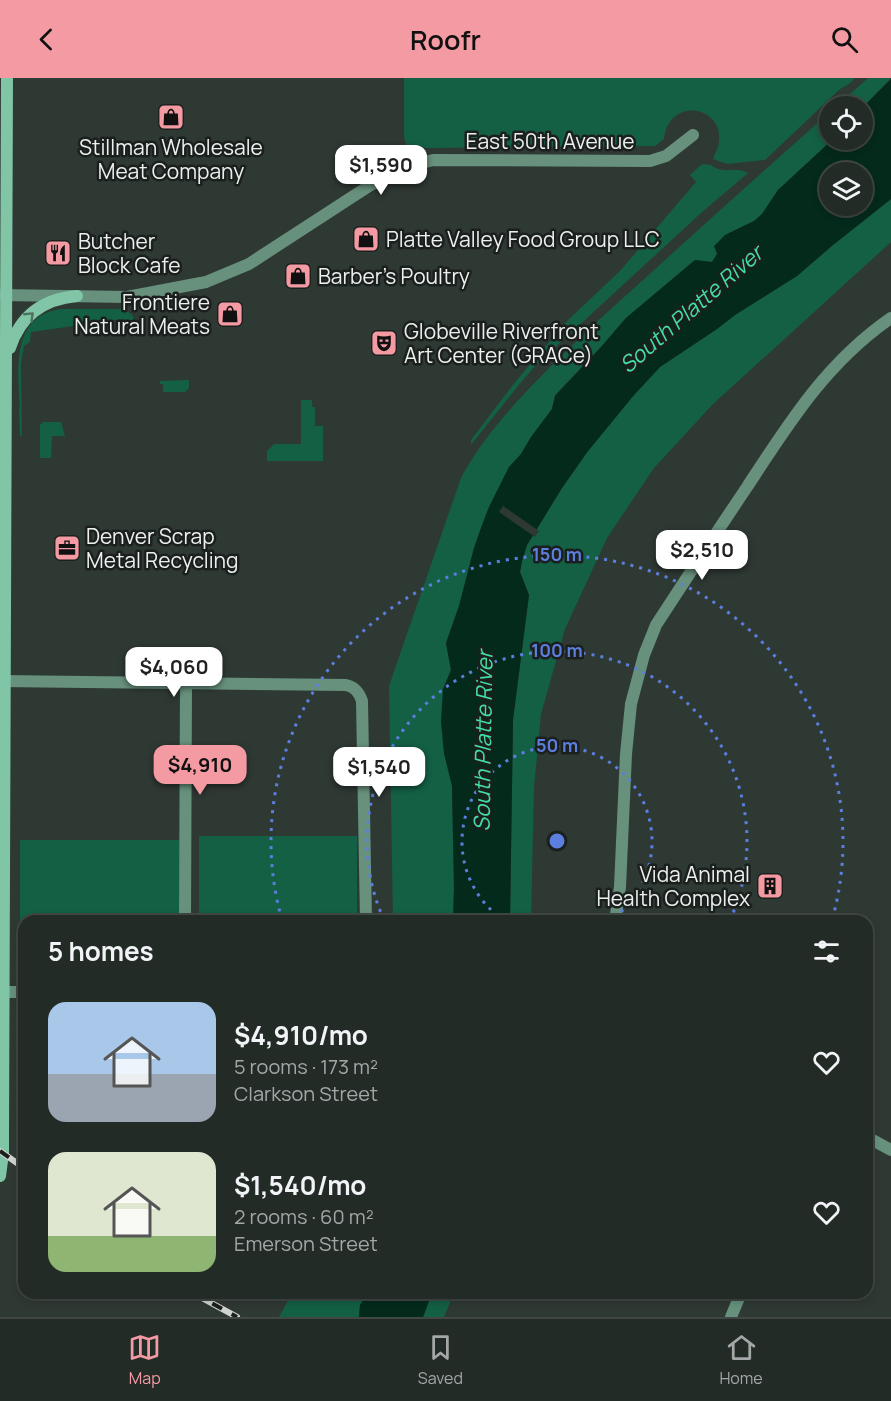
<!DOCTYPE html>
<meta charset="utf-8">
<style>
body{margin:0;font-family:Manrope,sans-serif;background:#2b332f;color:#f1f3f6;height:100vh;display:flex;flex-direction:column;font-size:22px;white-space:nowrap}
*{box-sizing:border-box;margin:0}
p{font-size:20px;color:#a3a7a7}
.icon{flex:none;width:33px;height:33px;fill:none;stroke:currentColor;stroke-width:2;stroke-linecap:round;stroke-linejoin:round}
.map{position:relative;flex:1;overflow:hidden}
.panel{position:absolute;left:18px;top:837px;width:855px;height:384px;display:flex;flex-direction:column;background:#232b27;border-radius:18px;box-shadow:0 3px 9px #0003,0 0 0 2px #404744}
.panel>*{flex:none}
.buttons{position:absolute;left:819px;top:18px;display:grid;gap:12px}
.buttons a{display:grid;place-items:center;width:54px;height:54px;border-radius:50%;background:#232b27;box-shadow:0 3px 9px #0003,0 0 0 2px #404744;font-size:30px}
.price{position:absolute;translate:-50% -51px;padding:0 14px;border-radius:12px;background:#fff;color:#222;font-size:20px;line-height:39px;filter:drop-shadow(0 2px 3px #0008)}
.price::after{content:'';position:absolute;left:50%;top:36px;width:18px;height:14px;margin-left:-9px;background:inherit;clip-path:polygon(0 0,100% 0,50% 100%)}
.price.current{background:#f49aa3;color:#111}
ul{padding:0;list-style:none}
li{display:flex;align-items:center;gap:18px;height:150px;padding:0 30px}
li span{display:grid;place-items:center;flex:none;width:168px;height:120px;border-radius:18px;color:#555}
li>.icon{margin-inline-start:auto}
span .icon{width:72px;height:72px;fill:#fffc;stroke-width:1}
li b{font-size:26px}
h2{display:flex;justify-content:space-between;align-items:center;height:72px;padding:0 30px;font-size:26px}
header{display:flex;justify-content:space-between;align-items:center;height:78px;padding:0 30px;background:#f49aa3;color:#111;font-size:27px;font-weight:600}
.tabs{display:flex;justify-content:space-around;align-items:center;height:84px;border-top:2px solid #404744;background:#232b27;font-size:16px;color:#a3a7a7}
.tabs a{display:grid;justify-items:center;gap:3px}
.tabs .current{color:#f49aa3}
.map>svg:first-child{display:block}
.green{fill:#136045}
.water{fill:#042a1c;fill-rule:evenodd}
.pier{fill:#2f3934}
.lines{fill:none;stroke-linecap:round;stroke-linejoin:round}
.minor{stroke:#67917d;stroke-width:12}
.tertiary{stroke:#67917d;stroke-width:12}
.secondary{stroke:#80c5a5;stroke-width:12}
.rail-casing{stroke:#d0d5d2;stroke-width:6}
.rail{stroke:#1b1f1d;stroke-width:4;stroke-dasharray:11;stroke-linecap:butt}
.oneway{stroke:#4e7261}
.ring{fill:none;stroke:#5b7fde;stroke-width:3;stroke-dasharray:3 6}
.labels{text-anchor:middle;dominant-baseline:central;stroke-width:5;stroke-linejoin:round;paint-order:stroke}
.street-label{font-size:21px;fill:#ebf0ed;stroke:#1b1f1d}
.poi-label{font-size:21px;fill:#ebf0ed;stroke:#1b1f1d;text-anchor:start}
.water-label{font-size:22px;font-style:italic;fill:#42dfa5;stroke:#1b1f1d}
.centre{fill:#5b7fde;stroke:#1b1f1d;stroke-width:3}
.ring-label{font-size:18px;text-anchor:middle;font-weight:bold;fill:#5b7fde;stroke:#1b1f1d;stroke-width:5;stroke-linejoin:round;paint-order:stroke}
</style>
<header><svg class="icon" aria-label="back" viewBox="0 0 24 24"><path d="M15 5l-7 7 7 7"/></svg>Roofr<svg class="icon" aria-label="search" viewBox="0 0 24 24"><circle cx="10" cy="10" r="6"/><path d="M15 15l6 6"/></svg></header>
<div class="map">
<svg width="891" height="1239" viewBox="0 0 891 1239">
<rect width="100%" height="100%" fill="#2f3934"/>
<g class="green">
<path d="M404 0H855L849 6 840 11 765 82 727 86 713 81C715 75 719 69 719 63 723 28 669 18 664 61L655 68 427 70 411 72 406 68 404 58Z"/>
<polygon points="868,0 891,0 863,29 837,28"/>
<path d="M829 35 830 62H832L778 112 762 136 754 143 725 157 717 176 712 184 695 182 626 240 601 269 555 317 552 331 531 359 521 376 509 389 489 429 481 450 474 470 459 528 446 565 451 592 443 611 444 675 452 708 454 811 453 843H393L389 608 461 400C478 368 500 342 524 316 558 280 595 245 632 212 698 152 763 93 829 35Z"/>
<path d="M702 86 711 87C723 97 737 88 748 95L701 135 536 287 518 308 471 367V362L516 303 568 242 620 193 696 104 690 97Z"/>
<polygon points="891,121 891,164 713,326 654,390 607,460 565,551 541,636 534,709 531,843 510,843 513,642 529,517 520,494 522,483 527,467 562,410 588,373 634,317 660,289 717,251 735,237 797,198 833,167"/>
<path d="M61 231H125L133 238V248L129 254 126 253 123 241 31 254 30 264 24 268 21 286 22 359 20 357 19 332 20 328C18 290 11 238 61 231Z"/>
<polygon points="189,302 189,310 185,314 163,314 163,306 160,306 160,303"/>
<polygon points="301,322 312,322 312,329 315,329 315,348 323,348 323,383 267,383 267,373 274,366 301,366"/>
<polygon points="42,344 61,344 65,358 52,358 51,380 40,380 40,346 42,346"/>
<rect x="199" y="758" width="158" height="85"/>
<polygon points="20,762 180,762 179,843 24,843 24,905 20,905"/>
<polygon points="292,1215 368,1215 360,1227 359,1239 279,1239"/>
<polygon points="432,1215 454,1215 444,1239 423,1239"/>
</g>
<g class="water">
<path d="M891 1V121L833 167 797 198 735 237 717 251 660 289 634 317 588 373 562 410 527 467 522 483 520 494 529 517 513 642 510 843H453L454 811 452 708 444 675 441 644 443 611 451 592 446 565 459 528 474 470 481 450 489 429 509 389 521 376 531 359 552 331 555 318 601 269 626 240 695 182 712 184 717 176 714 168 725 157 754 143 762 136 778 112 832 62H862L863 29ZM830 94H862V128H830Z"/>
<polygon points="368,1215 432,1215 423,1239 359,1239 360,1227"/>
</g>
<polygon class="pier" points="503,428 539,453 535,459 499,434"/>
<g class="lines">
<g class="minor">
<polyline points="0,217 127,219 206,204 249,186 369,108 403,90 433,82 650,83 666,78 693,57"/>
<path d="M0 603 346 607C355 609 359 614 362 623L366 843"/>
<polyline points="185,843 186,605"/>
<polyline points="3,914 24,914"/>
<polyline points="867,1059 891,1072"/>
</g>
<g class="tertiary">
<path d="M615 843 620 809 626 676 631 626 644 577 656 547C686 501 716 455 747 409 789 345 826 285 891 240"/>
<polyline points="731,1239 741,1215"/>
</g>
<g class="secondary">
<path d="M10 270C20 238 43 221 77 218"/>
<polyline points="0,1098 3,1075 3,1057 7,0"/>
</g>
<defs>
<g id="rail">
<polyline points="0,1073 24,1090"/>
<polyline points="193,1215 237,1239"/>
</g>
</defs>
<use href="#rail" class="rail-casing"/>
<use href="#rail" class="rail"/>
</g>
<defs><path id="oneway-chevron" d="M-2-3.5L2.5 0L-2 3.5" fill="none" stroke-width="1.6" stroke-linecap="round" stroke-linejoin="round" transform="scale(1.5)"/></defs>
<use class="oneway" href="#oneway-chevron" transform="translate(30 238) rotate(-44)"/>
<g class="ring">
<path d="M505 843A95 95 0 1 1 609 843"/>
<path d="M384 842A190 190 0 1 1 730 842"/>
<path d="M282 842A286 286 0 1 1 832 842"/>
</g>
<defs>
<symbol id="shop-square" viewBox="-11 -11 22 22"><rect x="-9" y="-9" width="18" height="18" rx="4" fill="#f49aa3" stroke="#1b1f1d"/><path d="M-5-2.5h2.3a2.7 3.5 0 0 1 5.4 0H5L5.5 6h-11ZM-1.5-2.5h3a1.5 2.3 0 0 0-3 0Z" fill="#111"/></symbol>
<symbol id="restaurant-square" viewBox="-11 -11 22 22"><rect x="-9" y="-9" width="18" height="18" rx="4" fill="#f49aa3" stroke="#1b1f1d"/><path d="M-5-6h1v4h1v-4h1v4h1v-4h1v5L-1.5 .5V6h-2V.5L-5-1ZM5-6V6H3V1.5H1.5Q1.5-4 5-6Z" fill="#111"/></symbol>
<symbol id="theatre-square" viewBox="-11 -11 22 22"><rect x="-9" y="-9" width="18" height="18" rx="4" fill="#f49aa3" stroke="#1b1f1d"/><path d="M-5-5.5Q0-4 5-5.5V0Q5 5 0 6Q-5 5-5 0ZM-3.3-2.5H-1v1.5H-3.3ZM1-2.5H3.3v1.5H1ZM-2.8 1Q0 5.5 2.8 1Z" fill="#111"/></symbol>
<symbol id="office-square" viewBox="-11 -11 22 22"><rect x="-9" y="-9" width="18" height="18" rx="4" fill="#f49aa3" stroke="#1b1f1d"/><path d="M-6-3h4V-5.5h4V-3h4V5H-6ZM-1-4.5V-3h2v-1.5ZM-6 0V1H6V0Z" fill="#111"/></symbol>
<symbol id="building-square" viewBox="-11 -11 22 22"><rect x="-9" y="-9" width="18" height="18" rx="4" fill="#f49aa3" stroke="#1b1f1d"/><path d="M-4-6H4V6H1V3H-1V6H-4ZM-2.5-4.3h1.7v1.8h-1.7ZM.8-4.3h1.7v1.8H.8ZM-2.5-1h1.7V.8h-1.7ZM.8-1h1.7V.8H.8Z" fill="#111"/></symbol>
</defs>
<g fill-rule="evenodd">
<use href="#shop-square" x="156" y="24" width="30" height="30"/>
<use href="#shop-square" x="351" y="146" width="30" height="30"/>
<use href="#restaurant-square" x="43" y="160" width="30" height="30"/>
<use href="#shop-square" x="283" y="183" width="30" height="30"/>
<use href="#shop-square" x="215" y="221" width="30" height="30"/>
<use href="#theatre-square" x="369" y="250" width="30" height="30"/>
<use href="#office-square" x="52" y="455" width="30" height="30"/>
<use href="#building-square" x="755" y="793" width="30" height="30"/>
</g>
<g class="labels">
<g class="street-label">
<text x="550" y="63">East 50th Avenue</text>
</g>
<g class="poi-label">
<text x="171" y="69" text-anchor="middle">Stillman Wholesale<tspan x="171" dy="24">Meat Company</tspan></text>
<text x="386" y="161">Platte Valley Food Group LLC</text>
<text x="78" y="163">Butcher<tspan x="78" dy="24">Block Cafe</tspan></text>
<text x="318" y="198">Barber's Poultry</text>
<text x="210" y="224" text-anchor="end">Frontiere<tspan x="210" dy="24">Natural Meats</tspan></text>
<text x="404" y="253">Globeville Riverfront<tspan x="404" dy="24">Art Center (GRACe)</tspan></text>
<text x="86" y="458">Denver Scrap<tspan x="86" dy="24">Metal Recycling</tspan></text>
<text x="750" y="796" text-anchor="end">Vida Animal<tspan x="750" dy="24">Health Complex</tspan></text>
</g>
<g class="water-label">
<text transform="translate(691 231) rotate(-41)">South Platte River</text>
<text transform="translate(483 663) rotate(-89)">South Platte River</text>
</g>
</g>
<circle cx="557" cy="763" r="9" class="centre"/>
<g class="ring-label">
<text x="557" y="483">150 m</text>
<text x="557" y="579">100 m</text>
<text x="557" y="674">50 m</text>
</g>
</svg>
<div class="buttons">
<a><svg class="icon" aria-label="locate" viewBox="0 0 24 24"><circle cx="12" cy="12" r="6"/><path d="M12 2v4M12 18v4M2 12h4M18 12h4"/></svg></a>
<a><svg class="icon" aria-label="layers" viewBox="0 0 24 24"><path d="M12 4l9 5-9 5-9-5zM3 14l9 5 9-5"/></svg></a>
</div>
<b class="price" style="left:381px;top:118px">$1,590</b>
<b class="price" style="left:702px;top:503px">$2,510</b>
<b class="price" style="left:174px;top:620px">$4,060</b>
<b class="price current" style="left:200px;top:718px">$4,910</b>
<b class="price" style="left:379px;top:720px">$1,540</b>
<section class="panel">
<h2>5 homes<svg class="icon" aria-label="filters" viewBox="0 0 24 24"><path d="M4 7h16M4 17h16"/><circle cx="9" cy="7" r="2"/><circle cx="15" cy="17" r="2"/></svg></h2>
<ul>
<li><span style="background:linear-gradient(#a9c7e8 60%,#9aa5b1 0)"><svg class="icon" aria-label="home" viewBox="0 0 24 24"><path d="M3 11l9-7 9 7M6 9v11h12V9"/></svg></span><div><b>$4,910/mo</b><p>5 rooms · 173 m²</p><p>Clarkson Street</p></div><svg class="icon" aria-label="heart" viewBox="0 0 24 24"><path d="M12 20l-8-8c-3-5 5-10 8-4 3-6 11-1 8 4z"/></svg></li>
<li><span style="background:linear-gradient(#dfe7d0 70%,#8fb573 0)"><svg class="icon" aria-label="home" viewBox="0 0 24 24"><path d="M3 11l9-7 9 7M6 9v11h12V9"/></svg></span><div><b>$1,540/mo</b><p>2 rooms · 60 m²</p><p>Emerson Street</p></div><svg class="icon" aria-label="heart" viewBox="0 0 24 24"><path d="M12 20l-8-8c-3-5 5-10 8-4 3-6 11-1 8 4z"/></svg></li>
</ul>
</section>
</div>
<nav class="tabs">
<a class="current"><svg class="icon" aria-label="map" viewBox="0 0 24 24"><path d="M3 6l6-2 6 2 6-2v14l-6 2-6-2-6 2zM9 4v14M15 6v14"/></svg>Map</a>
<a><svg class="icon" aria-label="saved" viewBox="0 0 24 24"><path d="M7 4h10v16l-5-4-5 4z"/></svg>Saved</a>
<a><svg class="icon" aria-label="home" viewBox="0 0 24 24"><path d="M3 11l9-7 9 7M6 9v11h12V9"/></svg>Home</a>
</nav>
